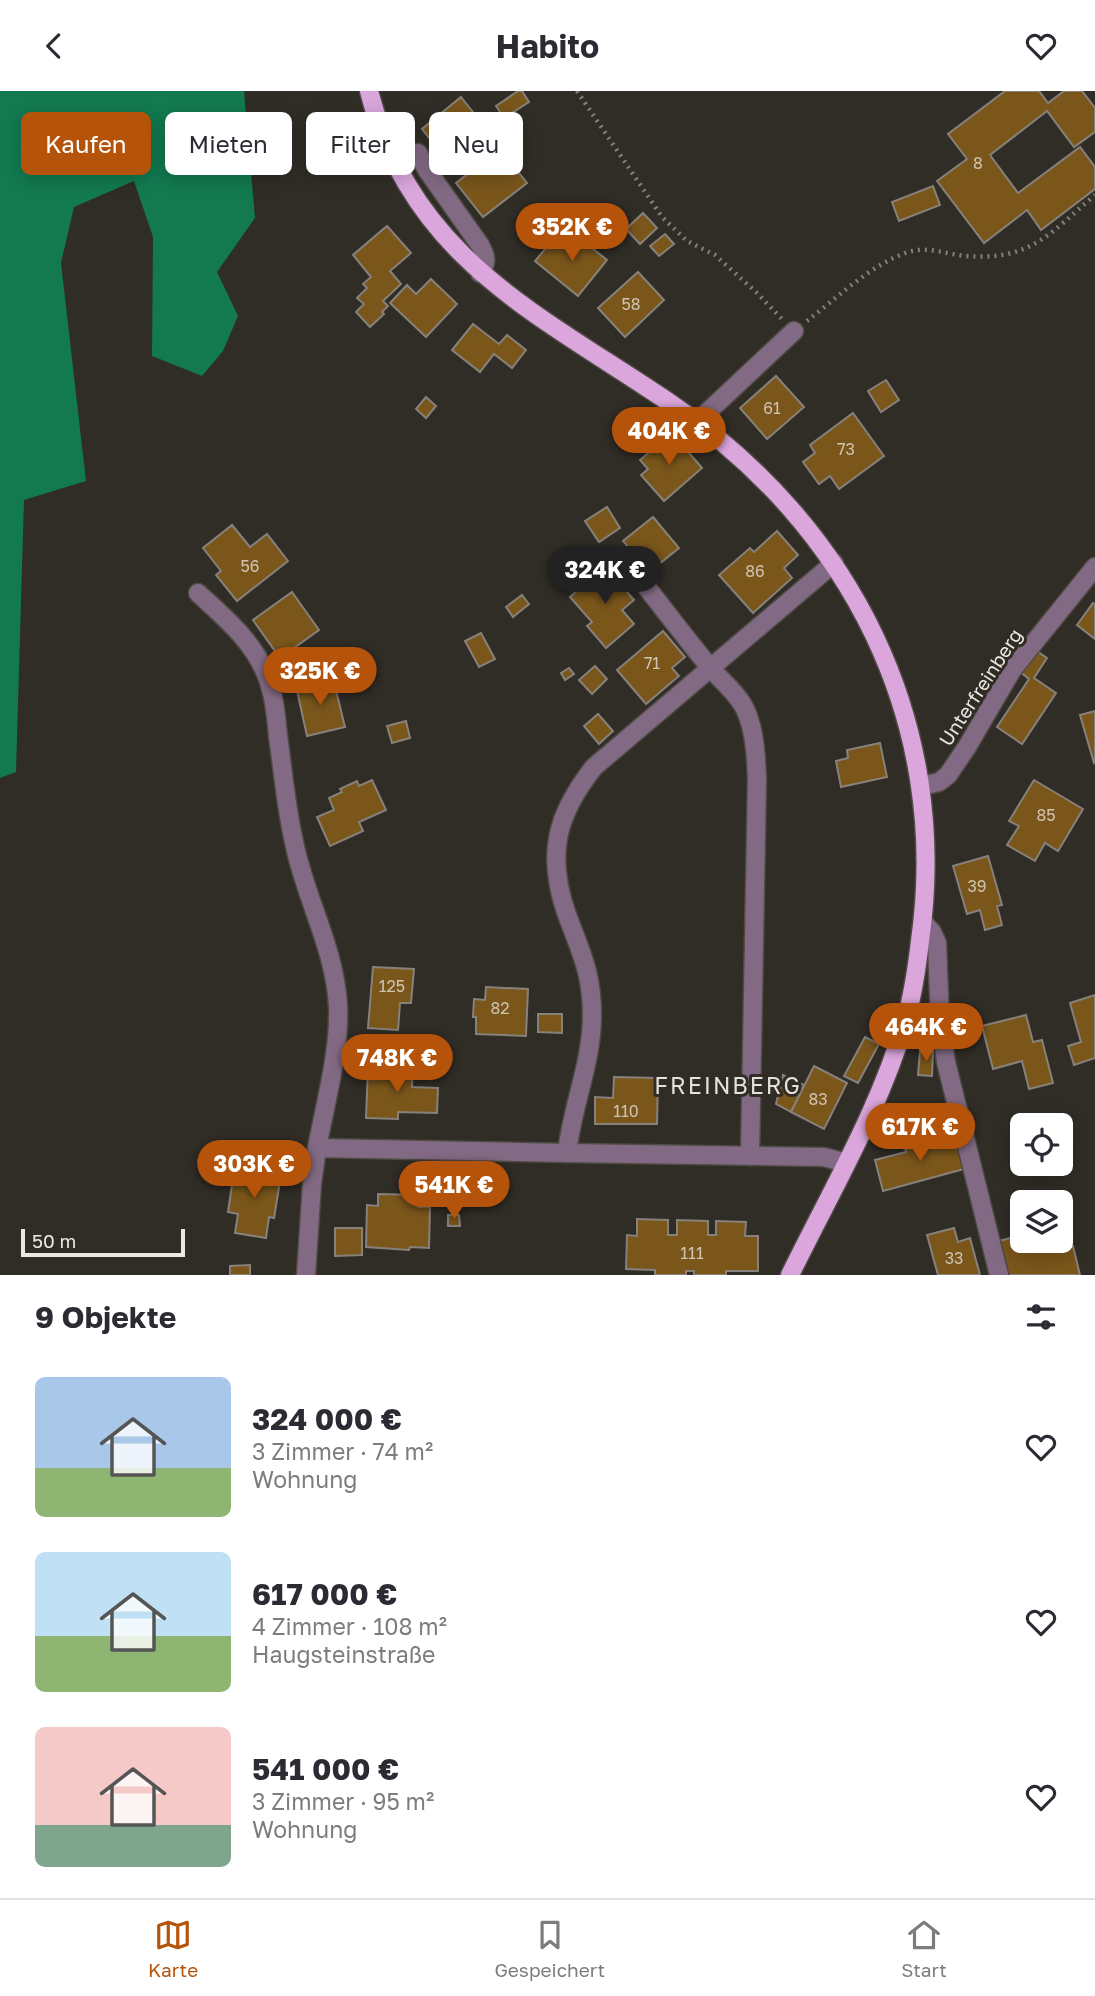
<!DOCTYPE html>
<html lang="de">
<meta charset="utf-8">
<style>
body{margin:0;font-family:"Golos Text",sans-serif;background:#f7f7f7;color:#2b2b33;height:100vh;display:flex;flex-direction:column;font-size:26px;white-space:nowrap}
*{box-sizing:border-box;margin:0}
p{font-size:23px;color:#7c7c81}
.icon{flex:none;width:38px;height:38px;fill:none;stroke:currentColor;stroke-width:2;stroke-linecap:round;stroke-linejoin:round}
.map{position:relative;height:1184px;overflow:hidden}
.side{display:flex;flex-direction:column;background:#fff;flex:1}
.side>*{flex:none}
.hud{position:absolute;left:21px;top:21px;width:700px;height:63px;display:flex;gap:14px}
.controls{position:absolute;left:1010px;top:1022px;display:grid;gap:14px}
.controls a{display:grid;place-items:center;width:63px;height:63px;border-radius:10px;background:#fff;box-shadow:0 4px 18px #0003;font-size:35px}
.scale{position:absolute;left:21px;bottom:18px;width:164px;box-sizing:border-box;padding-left:7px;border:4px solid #ebe8e4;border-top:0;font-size:19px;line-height:24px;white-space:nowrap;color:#ebe8e4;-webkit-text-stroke:5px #302c26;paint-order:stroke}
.price{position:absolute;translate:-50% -60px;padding:0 16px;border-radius:24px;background:#b45309;color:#fff;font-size:23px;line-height:46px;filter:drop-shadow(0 2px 4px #0008)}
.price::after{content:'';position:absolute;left:50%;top:42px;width:21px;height:16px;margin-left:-10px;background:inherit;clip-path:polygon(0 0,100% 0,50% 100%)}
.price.current{background:#222;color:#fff}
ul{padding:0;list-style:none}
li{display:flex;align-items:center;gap:21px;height:175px;padding:0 35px}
li span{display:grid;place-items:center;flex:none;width:196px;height:140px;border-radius:10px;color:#555}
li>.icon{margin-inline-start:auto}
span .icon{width:84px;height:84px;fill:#fffc;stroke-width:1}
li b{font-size:30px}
h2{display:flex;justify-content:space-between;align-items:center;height:84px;padding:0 35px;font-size:30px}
.chip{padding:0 24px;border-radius:10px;background:#fff;box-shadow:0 4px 18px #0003;font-size:24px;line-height:63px}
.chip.current{background:#b45309;color:#fff}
header{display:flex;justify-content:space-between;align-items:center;height:91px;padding:0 35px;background:#fff;font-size:32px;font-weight:700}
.dock{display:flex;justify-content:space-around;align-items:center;height:98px;border-top:2px solid #e1e1e2;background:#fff;font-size:19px;color:#7c7c81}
.dock a{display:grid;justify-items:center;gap:4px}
.dock .current{color:#b45309}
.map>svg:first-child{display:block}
.forest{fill:#127950}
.building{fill:#7a561b;stroke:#86817b;stroke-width:2}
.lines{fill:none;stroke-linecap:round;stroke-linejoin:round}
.minor-casing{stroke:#4e4a44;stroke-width:21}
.major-casing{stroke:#4e4a44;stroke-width:21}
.path{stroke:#83807b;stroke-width:4.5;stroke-dasharray:2 5;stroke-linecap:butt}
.minor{stroke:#836a84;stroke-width:18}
.major{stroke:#daa6dc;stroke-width:18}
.labels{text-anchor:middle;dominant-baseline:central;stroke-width:6;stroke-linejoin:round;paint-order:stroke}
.number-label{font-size:16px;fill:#cfc4b2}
.street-label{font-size:19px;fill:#ebe8e4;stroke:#302c26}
.quarter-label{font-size:23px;letter-spacing:2px;fill:#e6e1da;stroke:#302c26}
</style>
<header><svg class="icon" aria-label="back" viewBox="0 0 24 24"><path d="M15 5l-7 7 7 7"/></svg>Habito<svg class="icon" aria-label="heart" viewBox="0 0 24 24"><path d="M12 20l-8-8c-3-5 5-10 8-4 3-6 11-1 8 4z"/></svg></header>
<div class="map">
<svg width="1095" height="1184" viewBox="0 0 1095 1184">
<rect width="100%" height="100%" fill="#302c26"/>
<polygon class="forest" points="0,0 244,0 255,127 217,181 238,225 223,260 202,285 152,265 153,146 134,90 74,116 61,172 86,390 24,409 16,681 0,687"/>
<g class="building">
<polygon points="518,0 522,0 529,11 504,27 496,15"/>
<polygon points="1005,0 1039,0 1048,12 1064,0 1082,0 1095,17 1095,41 1074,56 1047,20 990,64 1018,102 1080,56 1095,76 1095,98 1041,139 1027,119 984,152 937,90 967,68 948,43"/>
<polygon points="461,6 485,36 446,68 422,38"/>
<polygon points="500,58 527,92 483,126 456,92"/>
<polygon points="933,95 940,114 899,130 892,111"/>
<polygon points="643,122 657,137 640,153 626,138"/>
<polygon points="387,135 411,162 390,180 401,193 383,210 388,215 382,221 384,223 370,236 356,221 364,213 357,207 367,197 363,193 371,186 353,164"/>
<polygon points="573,142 607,169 578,205 535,170 552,150 560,157"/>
<polygon points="665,143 674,153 659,165 650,155"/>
<polygon points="638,181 664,209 625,246 598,217"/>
<polygon points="431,188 457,213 426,246 390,212 407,194 416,203"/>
<polygon points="473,233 499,253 507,244 526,259 512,277 494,263 480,281 452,259"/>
<polygon points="776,285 804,316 767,348 740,317"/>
<polygon points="886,289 899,309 881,321 868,300"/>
<polygon points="426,306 436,315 426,327 416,318"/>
<polygon points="853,322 884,365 839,398 830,385 819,393 803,371 815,362 810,354"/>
<polygon points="672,342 702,377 664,410 641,384 648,378 640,369"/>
<polygon points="607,416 620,437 599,451 585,430"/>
<polygon points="653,426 679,457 649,481 623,450"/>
<polygon points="232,434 250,456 267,443 288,470 237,510 216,484 221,480 203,457"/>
<polygon points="777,440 798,464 784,477 792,487 753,522 719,484 750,457 754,461"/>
<polygon points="604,475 634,509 622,519 634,533 606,557 587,535 592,531 570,506"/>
<polygon points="292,501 319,539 280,567 253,529"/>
<polygon points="522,504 529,513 513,526 506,516"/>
<polygon points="1093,512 1095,513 1095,548 1077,534"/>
<polygon points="663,540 685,566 672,577 679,585 646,613 617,579"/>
<polygon points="481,542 495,568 479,576 465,550"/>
<polygon points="1034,558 1047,567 1034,587 1056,602 1022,653 997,636 1029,588 1019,580"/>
<polygon points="595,575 607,588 592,603 579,589"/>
<polygon points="569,577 574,583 565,589 561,582"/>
<polygon points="333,587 345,636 307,645 296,595"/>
<polygon points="1095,620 1095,671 1094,672 1080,624"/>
<polygon points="598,623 613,640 599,653 584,635"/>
<polygon points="406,630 410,647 392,652 387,635"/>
<polygon points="880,652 887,686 841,696 836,670 848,667 847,659"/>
<polygon points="372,689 386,719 359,731 363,740 330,755 317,726 334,719 329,707 342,701 340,698 357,690 359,695"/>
<polygon points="1034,689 1083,718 1058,760 1045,752 1035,770 1007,754 1019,735 1009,730"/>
<polygon points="988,765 1002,814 997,815 1002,834 985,839 980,819 967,823 953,775"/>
<polygon points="373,876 414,878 411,912 400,912 398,939 368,937"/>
<polygon points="486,896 528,898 526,945 476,943 476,926 473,926 474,908 485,909"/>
<polygon points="1095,904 1095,967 1074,974 1068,955 1081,951 1070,912"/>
<polygon points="538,923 562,923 562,942 538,941"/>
<polygon points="1026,924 1033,951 1042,949 1053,992 1029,998 1022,970 993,978 982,935"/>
<polygon points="865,946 879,953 858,992 844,985"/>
<polygon points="920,959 933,960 932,985 918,984"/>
<polygon points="814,975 847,992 824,1038 791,1021"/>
<polygon points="368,976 413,977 412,996 438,997 437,1022 398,1021 398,1028 366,1027"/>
<polygon points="783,984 804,994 791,1021 776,1013"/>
<polygon points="614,986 658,987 657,1033 595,1033 595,1006 613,1007"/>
<polygon points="939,1044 941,1051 956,1047 964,1078 883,1100 875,1069 906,1061 904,1053"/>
<polygon points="242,1074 267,1078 267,1082 281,1084 274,1127 269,1126 266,1147 235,1142 238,1123 228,1121 234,1081 241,1082"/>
<polygon points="378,1103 418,1104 418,1116 430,1116 429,1157 410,1156 409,1159 366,1156 367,1114 378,1115"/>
<polygon points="448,1124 459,1124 460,1135 448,1135"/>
<polygon points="637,1128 668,1129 668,1144 677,1144 677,1129 708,1130 708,1144 716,1144 716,1130 746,1131 745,1145 758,1145 758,1180 726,1180 726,1184 694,1184 694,1180 686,1180 686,1184 655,1184 655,1179 626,1178 627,1144 637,1145"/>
<polygon points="335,1137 362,1137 362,1164 335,1165"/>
<polygon points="954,1137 958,1151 970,1147 980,1184 938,1184 927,1144"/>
<polygon points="1022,1144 1022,1150 1047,1150 1050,1161 1073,1155 1080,1184 1007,1184 999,1150"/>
<polygon points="250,1174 250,1184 230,1184 230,1175"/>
</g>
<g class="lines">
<defs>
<g id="minor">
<path d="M418 62 427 79 480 154C486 165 488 171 480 182"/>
<polyline points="697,331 794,240"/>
<path d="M622 465C651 501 679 539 708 574 720 589 738 602 746 620 755 641 756 665 757 688L750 1065"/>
<path d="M198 502C224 526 252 549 266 583 274 602 276 624 278 645 283 680 286 716 294 751 305 807 335 857 338 915 340 960 325 1013 317 1057"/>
<polyline points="921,695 939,691 948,684 967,656 1012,579 1095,476"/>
<polyline points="923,831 932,841 937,852 940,930 946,971 999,1184"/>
<polyline points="567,1062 824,1066 846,1072"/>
<path d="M306 1184 312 1093 317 1057 567 1062C572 1015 592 972 592 924 592 880 580 860 566 821 546 762 557 723 594 676L834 472"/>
</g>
<path id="major" d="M369 0C412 168 539 223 670 312 851 434 951 632 920 850 917 876 913 903 906 928 880 1018 831 1100 790 1184"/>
</defs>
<use href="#minor" class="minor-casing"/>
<use href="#major" class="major-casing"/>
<g class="path">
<polyline points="577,0 662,126 687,150 715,164 756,201 782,228"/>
<path d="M807 230C837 207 870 174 908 161 927 155 946 163 965 165 1031 170 1049 143 1095 104"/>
</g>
<use href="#minor" class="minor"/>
<use href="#major" class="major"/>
</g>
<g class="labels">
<g class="number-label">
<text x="978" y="72">8</text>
<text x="631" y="213">58</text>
<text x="772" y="317">61</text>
<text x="846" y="358">73</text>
<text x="250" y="475">56</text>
<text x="755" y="480">86</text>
<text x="652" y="572">71</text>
<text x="1046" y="724">85</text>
<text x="977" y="795">39</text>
<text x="392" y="895">125</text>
<text x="500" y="917">82</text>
<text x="818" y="1008">83</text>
<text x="626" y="1020">110</text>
<text x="692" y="1162">111</text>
<text x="954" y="1167">33</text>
</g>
<g class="street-label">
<text transform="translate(980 596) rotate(-57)">Unterfreinberg</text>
</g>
<g class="quarter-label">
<text x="728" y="994">FREINBERG</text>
</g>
</g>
</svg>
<div class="controls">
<a><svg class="icon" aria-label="locate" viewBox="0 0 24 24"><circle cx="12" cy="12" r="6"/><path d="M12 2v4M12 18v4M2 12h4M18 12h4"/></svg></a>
<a><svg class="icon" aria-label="layers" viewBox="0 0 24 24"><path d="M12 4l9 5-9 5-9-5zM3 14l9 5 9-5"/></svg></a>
</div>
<div class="scale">50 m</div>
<b class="price" style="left:572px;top:172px">352K €</b>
<b class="price" style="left:669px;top:376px">404K €</b>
<b class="price current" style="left:605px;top:515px">324K €</b>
<b class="price" style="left:320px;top:616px">325K €</b>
<b class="price" style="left:926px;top:972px">464K €</b>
<b class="price" style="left:397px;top:1003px">748K €</b>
<b class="price" style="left:920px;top:1072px">617K €</b>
<b class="price" style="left:254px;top:1109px">303K €</b>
<b class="price" style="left:454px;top:1130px">541K €</b>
<div class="hud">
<a class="chip current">Kaufen</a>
<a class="chip">Mieten</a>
<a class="chip">Filter</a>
<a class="chip">Neu</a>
</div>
</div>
<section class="side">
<h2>9 Objekte<svg class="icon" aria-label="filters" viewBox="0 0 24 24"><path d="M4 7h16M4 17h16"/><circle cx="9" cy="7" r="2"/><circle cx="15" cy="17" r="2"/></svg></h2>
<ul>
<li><span style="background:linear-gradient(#a9c7e8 65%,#8fb573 0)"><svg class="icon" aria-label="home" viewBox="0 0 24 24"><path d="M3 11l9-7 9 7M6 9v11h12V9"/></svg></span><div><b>324 000 €</b><p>3 Zimmer · 74 m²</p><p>Wohnung</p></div><svg class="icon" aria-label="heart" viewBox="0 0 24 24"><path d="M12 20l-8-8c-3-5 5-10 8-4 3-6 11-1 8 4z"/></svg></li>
<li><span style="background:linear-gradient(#bfe0f5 60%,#8fb573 0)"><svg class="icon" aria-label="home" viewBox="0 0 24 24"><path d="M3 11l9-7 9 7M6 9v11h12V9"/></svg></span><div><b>617 000 €</b><p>4 Zimmer · 108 m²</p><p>Haugsteinstraße</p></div><svg class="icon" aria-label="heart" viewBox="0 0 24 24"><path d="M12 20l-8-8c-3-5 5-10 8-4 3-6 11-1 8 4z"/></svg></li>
<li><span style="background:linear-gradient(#f6c9c9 70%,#7fa58c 0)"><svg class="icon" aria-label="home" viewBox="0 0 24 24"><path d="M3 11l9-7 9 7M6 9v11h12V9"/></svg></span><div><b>541 000 €</b><p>3 Zimmer · 95 m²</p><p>Wohnung</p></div><svg class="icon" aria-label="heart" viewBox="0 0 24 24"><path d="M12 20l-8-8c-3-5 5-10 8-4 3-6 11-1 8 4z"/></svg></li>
</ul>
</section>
<nav class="dock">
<a class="current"><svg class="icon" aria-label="map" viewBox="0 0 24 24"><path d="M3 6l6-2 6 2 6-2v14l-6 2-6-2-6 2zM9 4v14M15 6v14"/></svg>Karte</a>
<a><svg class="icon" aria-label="saved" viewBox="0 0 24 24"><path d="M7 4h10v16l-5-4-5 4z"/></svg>Gespeichert</a>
<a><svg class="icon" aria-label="home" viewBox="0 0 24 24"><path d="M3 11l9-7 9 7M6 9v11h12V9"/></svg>Start</a>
</nav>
